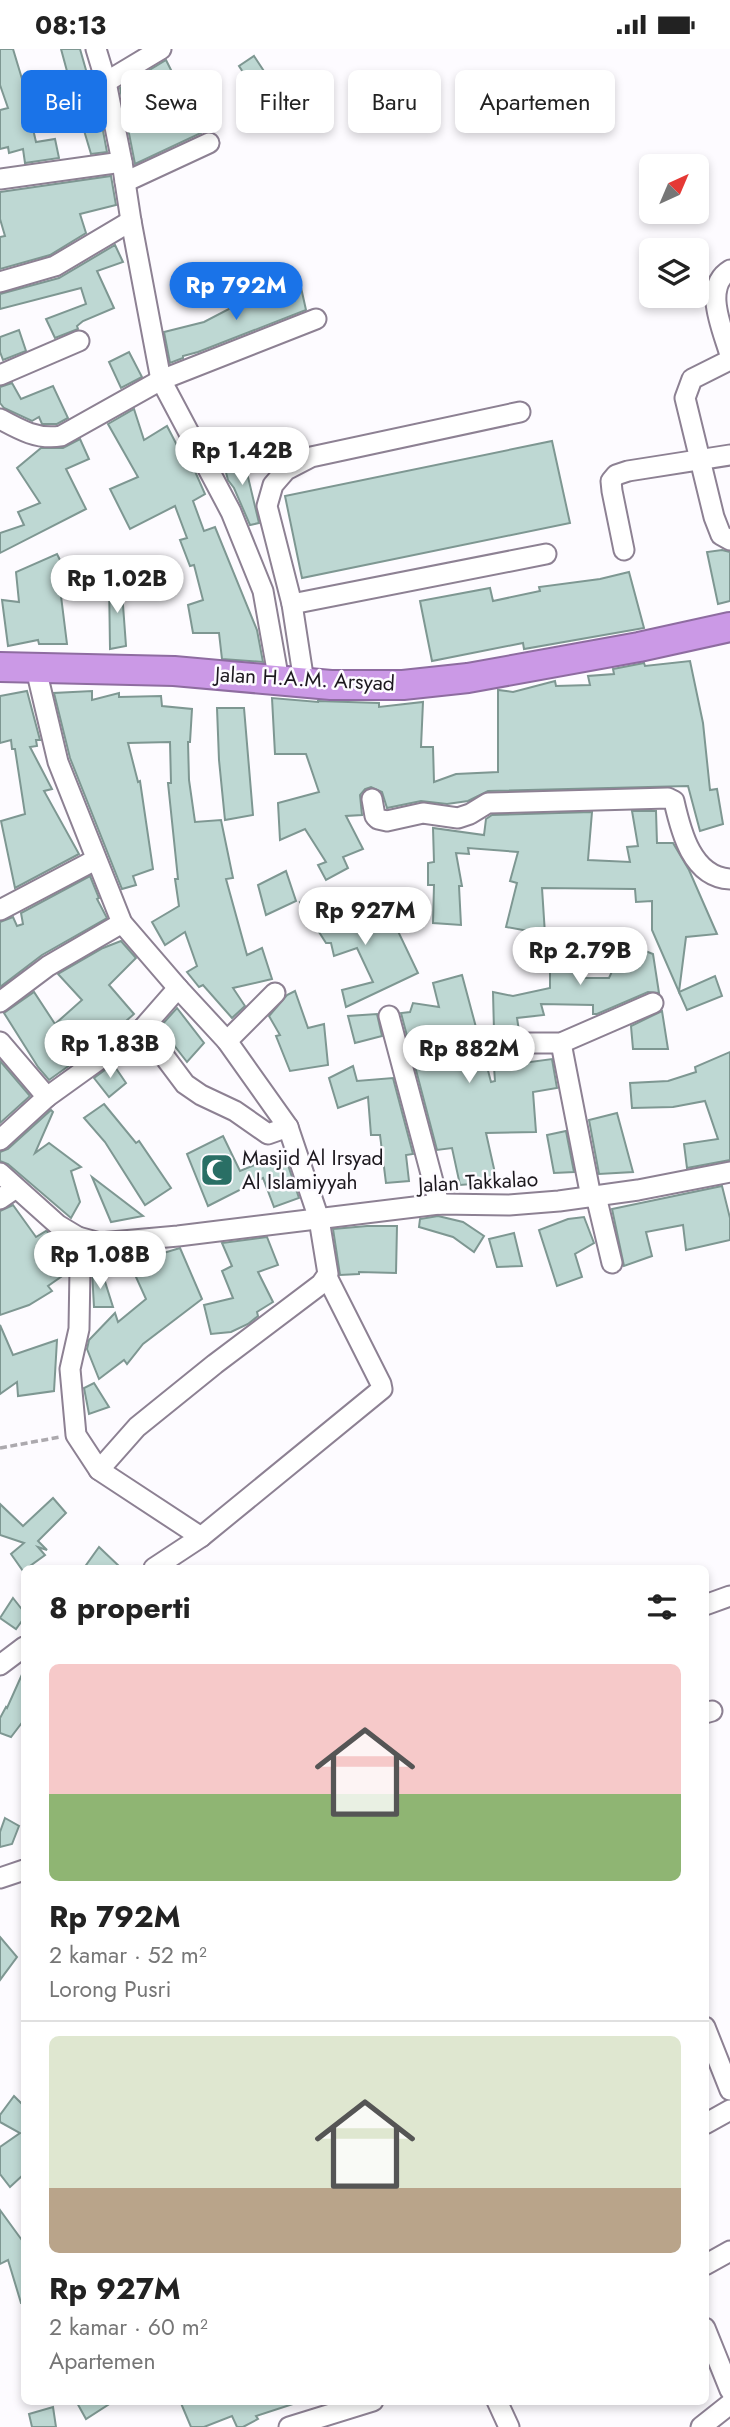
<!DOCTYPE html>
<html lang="id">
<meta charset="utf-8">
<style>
body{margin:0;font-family:Jost,sans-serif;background:#f2f2f2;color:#222;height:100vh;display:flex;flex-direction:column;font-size:26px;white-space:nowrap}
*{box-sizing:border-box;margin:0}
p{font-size:23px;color:#767676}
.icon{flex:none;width:38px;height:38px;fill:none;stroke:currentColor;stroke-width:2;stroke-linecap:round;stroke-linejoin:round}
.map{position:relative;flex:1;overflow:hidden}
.sheet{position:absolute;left:21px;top:1516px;width:688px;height:840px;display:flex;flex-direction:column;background:#fff;border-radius:10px;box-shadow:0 4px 10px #0003}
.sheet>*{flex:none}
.top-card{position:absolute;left:21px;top:21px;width:690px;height:63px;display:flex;gap:14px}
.needle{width:46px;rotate:44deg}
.controls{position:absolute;left:639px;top:105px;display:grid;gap:14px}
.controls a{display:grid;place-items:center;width:70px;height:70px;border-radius:10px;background:#fff;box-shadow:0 4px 10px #0003;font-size:35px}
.price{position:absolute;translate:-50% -60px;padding:0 16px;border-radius:24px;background:#fff;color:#222;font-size:23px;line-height:46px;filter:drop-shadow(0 2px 4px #0008)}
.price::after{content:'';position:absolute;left:50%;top:42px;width:21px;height:16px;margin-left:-10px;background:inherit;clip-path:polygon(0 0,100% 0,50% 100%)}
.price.current{background:#1a73e8;color:#fff}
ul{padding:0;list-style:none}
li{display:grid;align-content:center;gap:14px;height:371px;padding:0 28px}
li+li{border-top:2px solid #e0e0e0}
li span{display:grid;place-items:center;height:217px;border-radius:10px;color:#555}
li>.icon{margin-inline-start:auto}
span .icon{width:126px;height:126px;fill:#fffc;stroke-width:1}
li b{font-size:30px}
h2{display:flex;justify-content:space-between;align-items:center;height:84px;padding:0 28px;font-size:30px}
.tag{padding:0 24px;border-radius:10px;background:#fff;box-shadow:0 4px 10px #0003;font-size:24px;line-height:63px}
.tag.current{background:#1a73e8;color:#fff}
.status{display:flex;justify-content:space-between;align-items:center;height:49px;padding:0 35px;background:#fff;direction:ltr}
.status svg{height:19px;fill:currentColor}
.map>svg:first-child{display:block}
.building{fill:#bed8d3;stroke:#7e9792;stroke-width:2}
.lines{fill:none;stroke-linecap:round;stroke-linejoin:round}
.minor-casing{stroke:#8d8193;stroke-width:23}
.highway-casing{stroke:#8e6ca0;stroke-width:32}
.path{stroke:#aca9ae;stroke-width:3.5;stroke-dasharray:7 3.5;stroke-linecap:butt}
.minor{stroke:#fff;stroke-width:19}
.highway{stroke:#cb99e6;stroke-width:28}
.labels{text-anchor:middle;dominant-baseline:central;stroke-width:5;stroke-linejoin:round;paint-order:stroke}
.street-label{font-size:21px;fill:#1c181e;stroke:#fdfbff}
.poi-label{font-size:21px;fill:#1c181e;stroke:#fdfbff;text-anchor:start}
</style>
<div class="status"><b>08:13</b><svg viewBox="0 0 49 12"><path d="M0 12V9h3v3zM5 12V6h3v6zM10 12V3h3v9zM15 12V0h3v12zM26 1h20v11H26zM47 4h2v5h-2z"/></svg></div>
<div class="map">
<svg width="730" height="2378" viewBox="0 0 730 2378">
<rect width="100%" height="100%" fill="#fdfbff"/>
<g class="building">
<polygon points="0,0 13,0 26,43 53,37 53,61 30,67 36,93 55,90 59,109 25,114 23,100 9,104 8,98 0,100 0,61 8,59 0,36"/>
<polygon points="61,0 80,0 92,42 74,48"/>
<polygon points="254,7 279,45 264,55 239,17"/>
<polygon points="166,11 180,39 167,44 180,79 196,73 201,84 135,115 120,39"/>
<polygon points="101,71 107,103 91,105 83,78"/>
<polygon points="111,127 116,156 80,165 86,184 50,206 0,220 0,188 5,187 0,170 0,143"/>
<polygon points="115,196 123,213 97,222 114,259 83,272 77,277 78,280 55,289 46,270 86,255 81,239 0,260 0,245 59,229"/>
<polygon points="300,234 306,261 198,303 183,307 183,309 170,314 164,283 204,273 267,240 269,244"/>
<polygon points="19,281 26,302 3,311 0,303 0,288"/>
<polygon points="129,303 142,328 121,339 109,313"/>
<polygon points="12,334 21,350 53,337 68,369 57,375 42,375 39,368 32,372 4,359 0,354 0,338"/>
<polygon points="134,360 144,391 167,377 181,404 185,403 190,411 205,445 193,452 204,482 215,478 257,581 263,613 222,610 219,584 193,584 188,556 203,551 194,516 190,517 180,491 187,489 175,457 130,480 110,440 138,428 108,375"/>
<polygon points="80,390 89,410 66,420 86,460 0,504 0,484 24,476 18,463 40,454 17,419 41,399 63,399"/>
<polygon points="552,392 570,474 302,529 285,447"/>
<polygon points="243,407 259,474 250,476 234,439 228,431 223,412"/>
<polygon points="722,501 730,503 730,552 718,555 707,503"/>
<polygon points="57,505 71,533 60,539 67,595 39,595 38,591 8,597 2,551 19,553 16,523"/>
<polygon points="629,523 644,579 524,600 523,594 432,612 420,552 490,539 493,552 540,542 539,538 600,530"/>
<polygon points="121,529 126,597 110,600 109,530"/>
<polygon points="690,612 703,674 710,741 717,740 723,775 700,782 688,737 488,742 468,752 447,755 421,752 387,759 382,743 371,738 365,740 360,746 362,766 346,767 363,800 343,808 348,819 326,831 318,816 326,813 305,780 280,791 278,754 319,743 306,705 275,705 272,649 318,653 318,652 379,654 379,658 423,653 421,698 433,698 434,733 456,725 498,723 498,641 513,643 555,632 556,637 590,636 588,627 614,625 613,620 644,614 645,617"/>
<polygon points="27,642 40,691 36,691 37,697 30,698 52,740 44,742 79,805 15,839 1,772 25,765 15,700 12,700 11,691 0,694 0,647"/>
<polygon points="92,642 92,651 119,644 119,648 161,647 162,657 192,660 190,693 188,693 189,731 195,773 221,771 233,829 226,830 247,906 262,899 272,930 233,939 245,957 232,969 203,936 199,938 187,923 197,917 185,883 165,896 152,873 179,857 175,830 178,830 168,734 171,734 170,693 128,694 138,733 140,732 153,820 133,827 136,836 122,840 70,709 54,644"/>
<polygon points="217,659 244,659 253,766 225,771 219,711"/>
<polygon points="632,762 656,762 657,794 673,794 689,821 717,885 686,888 679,943 652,881 652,852 636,853 635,840 542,839 545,885 506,878 517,834 510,832 518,803 468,799 469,805 456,804 462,837 459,837 461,876 433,874 434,836 428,836 428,814 434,813 433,779 484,786 486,770 492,766 592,763 588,811 630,813 627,798 638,797"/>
<polygon points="286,822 296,852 266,866 258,836"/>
<polygon points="90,827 99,849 97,850 107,869 42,906 0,938 0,873 13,868 17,877 23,875 21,864"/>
<polygon points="319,842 339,880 386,857 418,924 346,958 342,941 373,933 357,899 334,907 331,894 326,894 300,853"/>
<polygon points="121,892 136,909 109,936 134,965 102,993 49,1031 38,1018 4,964 34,943 55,975 82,951 58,925 103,899"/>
<polygon points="625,894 653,905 659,944 648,943 597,965 593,965 593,956 541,955 544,966 517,969 519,982 494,982 493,943 513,947 550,939 550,900 577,899 581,929 609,929"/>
<polygon points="462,926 477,982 444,983 437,993 439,1001 449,1006 484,1006 491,1033 495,1032 494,1018 552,1010 557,1039 533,1043 536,1083 486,1084 497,1133 460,1136 452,1099 437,1101 401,964 410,963 413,954 439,958 433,934"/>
<polygon points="715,927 722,947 687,961 679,943"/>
<polygon points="295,942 308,979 324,975 328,1016 290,1022 276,987 280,986 269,967 287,946"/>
<polygon points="177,959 204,994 187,1013 160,978"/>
<polygon points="662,962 668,1000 633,1000 631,977"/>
<polygon points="377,965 382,987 355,994 348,967"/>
<polygon points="730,1003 730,1111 687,1119 684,1095 718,1090 705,1052 673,1058 632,1059 630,1034 668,1032 696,1023 695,1018"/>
<polygon points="0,1012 30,1047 0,1074"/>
<polygon points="113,1015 126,1034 109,1048 94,1029"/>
<polygon points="353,1017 357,1032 393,1029 413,1105 406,1106 409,1132 386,1134 380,1086 371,1086 368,1048 338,1059 329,1029"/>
<polygon points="104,1055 136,1094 139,1092 171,1139 145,1156 105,1093 84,1069"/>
<polygon points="51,1061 53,1063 35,1104 49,1094 81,1118 71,1122 80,1153 71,1169 8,1115 0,1112 0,1103 8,1100"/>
<polygon points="617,1064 633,1123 599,1125 589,1071"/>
<polygon points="566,1082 574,1123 554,1124 547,1086"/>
<polygon points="223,1087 240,1122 284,1104 299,1149 274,1158 263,1129 208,1157 187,1105"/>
<polygon points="92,1128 143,1167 111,1173"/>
<polygon points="722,1137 730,1169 730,1191 686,1201 683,1176 646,1183 652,1207 624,1217 612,1160"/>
<polygon points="13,1156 36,1188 46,1182 59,1191 55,1196 64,1202 67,1208 68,1223 48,1237 52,1242 29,1256 0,1266 0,1162"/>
<polygon points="438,1167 463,1173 484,1187 474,1203 453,1188 419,1178 420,1170"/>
<polygon points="584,1168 594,1194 575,1205 582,1228 557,1237 539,1181 568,1170"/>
<polygon points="367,1177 397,1177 396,1224 359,1223 359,1225 340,1226 333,1180"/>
<polygon points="514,1184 522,1217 497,1218 489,1190"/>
<polygon points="267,1188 278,1216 258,1223 273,1253 257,1263 258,1267 248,1275 231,1283 211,1285 204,1256 233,1249 222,1222 232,1217 222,1194"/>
<polygon points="180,1199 202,1250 143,1295 127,1315 124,1311 99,1330 87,1300 89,1291 115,1264 118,1273 146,1250 126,1206 156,1201 157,1206"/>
<polygon points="101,1220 113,1258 94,1258 92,1222"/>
<polygon points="0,1276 13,1306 57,1291 54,1342 18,1347 17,1333 0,1345"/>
<polygon points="94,1334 109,1358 89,1365 84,1339"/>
<polygon points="53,1449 66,1464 38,1492 47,1501 38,1498 45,1506 23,1522 11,1505 24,1494 0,1486 0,1455 23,1477"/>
<polygon points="99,1498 121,1519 84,1519"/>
<polygon points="13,1549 24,1563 24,1569 16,1580 0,1569"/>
<polygon points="24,1621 24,1671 11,1688 0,1684 0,1669 6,1658 7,1659"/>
<polygon points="5,1769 19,1777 12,1795 0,1798 0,1783"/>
<polygon points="0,1888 17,1908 0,1931"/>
<polygon points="14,2047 24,2057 24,2125 10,2138 0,2125 0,2098 20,2084 0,2073 0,2066"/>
<polygon points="0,2161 24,2194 24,2254 21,2254 8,2211 0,2215"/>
<polygon points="76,2352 114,2352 86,2370"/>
<polygon points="180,2352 293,2352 293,2355 256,2367 258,2370 243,2378 237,2378 232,2367 204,2378 191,2378"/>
<polygon points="53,2358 56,2378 32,2378 29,2365"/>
</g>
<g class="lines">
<defs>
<g id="minor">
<polyline points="96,0 106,33 122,113 131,172 161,331 231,463 263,542 279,632"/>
<polyline points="106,33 161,0"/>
<polyline points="0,130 122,113"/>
<polyline points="125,133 209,94"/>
<path d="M730 221C702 238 723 281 730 306"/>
<polyline points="0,233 55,217 131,172"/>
<polyline points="730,311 692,330 685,349 714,468 721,486 730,491"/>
<polyline points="0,326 79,292"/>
<path d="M0 370C20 381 38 391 61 387L161 331 316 270"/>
<polyline points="624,501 612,442 611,432 616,426 628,422 730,406"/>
<polyline points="292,555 546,505"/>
<polyline points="36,620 58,713 122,874 178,939 227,992 288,1078 319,1170 328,1225 321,1235 215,1315 137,1378 99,1421"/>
<polyline points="304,633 292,555 267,457 273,436 286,421 311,408 520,363"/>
<path d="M372 750 375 767 378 770 387 772 423 764 458 769 470 765 488 754 668 749 674 752C681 783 692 828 730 830"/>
<polyline points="0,861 95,811"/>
<polyline points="178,939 143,979 185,1035 201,1046 235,1062 268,1085 288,1078"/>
<polyline points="0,953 48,917 122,874"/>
<polyline points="389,967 439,1155"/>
<polyline points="227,992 275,944"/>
<polyline points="0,993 47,1048 0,1091"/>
<polyline points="449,994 561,994 653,954"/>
<polyline points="561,994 591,1148"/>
<polyline points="47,1048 143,979"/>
<polyline points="0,1124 58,1176 78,1188 100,1194 178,1187 439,1155 509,1156 559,1152 638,1141 730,1123"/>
<polyline points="596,1147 612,1214"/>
<polyline points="0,1150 16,1139"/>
<polyline points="78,1188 80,1219 79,1280 70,1320 76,1386 99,1421 201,1488 154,1519"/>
<polyline points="201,1488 382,1340 381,1335 327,1228"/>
<polyline points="705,1556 730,1547"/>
<polyline points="0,1616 24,1598"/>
<polyline points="705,1664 712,1662"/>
<polyline points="0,1829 24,1821"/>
<polyline points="705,1978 730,2041"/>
<polyline points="705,2075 730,2061"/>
<polyline points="705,2216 730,2202"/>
<polyline points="705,2279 730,2341"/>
<polyline points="497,2352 509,2378"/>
<polyline points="289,2378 373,2352"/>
<polyline points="701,2378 730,2355"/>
</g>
<polyline id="highway" points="0,618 174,622 331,636 403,636 468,629 639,598 730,578"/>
</defs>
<use href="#minor" class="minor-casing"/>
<use href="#highway" class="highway-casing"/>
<polyline class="path" points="0,1399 60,1388"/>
<use href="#minor" class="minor"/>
<use href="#highway" class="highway"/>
</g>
<defs>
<symbol id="mosque-square" viewBox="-11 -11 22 22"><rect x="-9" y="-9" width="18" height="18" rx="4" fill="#296f65" stroke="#fdfbff"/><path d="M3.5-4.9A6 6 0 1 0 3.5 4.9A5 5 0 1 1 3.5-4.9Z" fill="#fff"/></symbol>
</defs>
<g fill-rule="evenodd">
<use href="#mosque-square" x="198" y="1102" width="38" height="38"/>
</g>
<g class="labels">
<g class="street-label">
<text transform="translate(305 630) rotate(3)">Jalan H.A.M. Arsyad</text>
<text transform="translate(478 1133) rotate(-3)">Jalan Takkalao</text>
</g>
<g class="poi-label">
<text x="242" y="1109">Masjid Al Irsyad<tspan x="242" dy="24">Al Islamiyyah</tspan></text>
</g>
</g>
</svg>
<div class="controls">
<a><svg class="needle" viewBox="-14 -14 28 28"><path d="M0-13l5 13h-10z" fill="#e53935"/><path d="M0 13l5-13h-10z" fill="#767676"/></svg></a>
<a><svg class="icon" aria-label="layers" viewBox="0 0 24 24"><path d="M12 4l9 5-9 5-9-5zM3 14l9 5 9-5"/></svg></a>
</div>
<b class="price current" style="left:236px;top:273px">Rp 792M</b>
<b class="price" style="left:242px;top:438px">Rp 1.42B</b>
<b class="price" style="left:117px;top:566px">Rp 1.02B</b>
<b class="price" style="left:365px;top:898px">Rp 927M</b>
<b class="price" style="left:580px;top:938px">Rp 2.79B</b>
<b class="price" style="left:110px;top:1031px">Rp 1.83B</b>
<b class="price" style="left:469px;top:1036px">Rp 882M</b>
<b class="price" style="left:100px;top:1242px">Rp 1.08B</b>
<div class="top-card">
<a class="tag current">Beli</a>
<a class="tag">Sewa</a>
<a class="tag">Filter</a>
<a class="tag">Baru</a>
<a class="tag">Apartemen</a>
</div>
<section class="sheet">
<h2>8 properti<svg class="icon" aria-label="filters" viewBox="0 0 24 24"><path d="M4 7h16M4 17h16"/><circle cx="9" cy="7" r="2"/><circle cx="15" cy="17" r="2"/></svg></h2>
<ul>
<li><span style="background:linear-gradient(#f6c9c9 60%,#8fb573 0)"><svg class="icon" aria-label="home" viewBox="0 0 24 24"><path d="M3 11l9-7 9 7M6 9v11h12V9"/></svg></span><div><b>Rp 792M</b><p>2 kamar · 52 m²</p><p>Lorong Pusri</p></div></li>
<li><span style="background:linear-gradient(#dfe7d0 70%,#b9a48a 0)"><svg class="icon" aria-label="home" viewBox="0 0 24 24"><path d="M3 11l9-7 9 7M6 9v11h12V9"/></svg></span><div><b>Rp 927M</b><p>2 kamar · 60 m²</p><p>Apartemen</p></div></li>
</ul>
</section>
</div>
